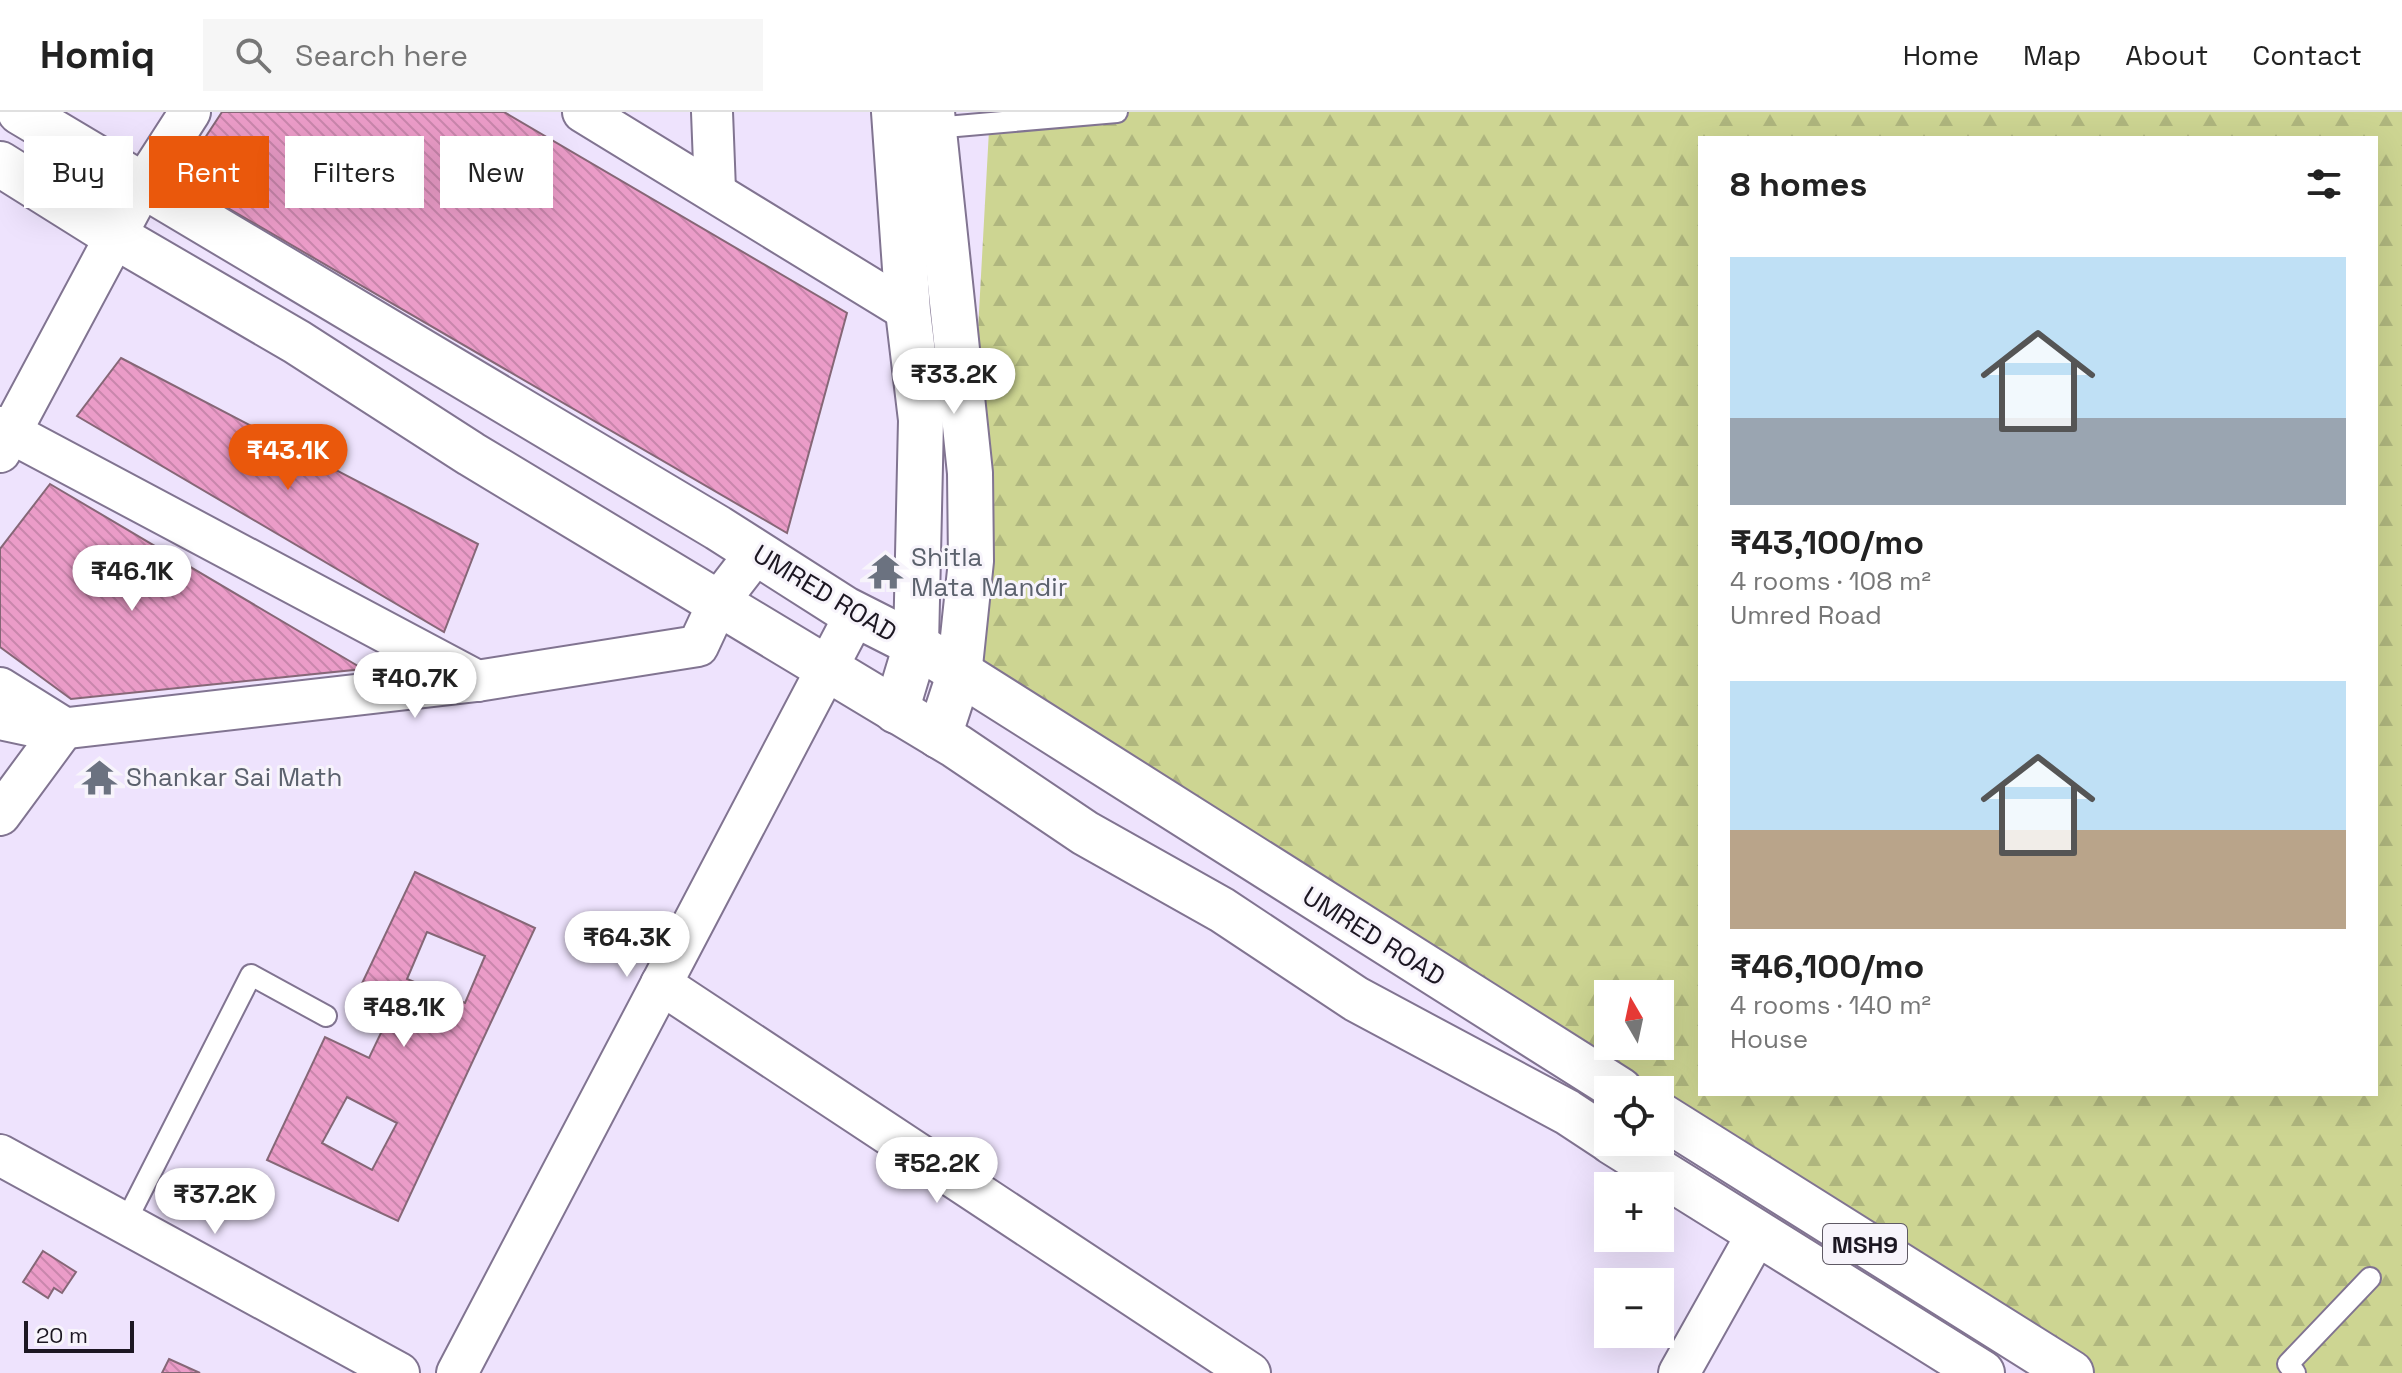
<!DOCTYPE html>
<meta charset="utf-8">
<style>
body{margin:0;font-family:"Space Grotesk",sans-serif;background:#f6f6f6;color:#222;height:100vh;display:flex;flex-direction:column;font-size:30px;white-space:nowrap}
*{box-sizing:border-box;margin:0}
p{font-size:26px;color:#767676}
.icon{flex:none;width:44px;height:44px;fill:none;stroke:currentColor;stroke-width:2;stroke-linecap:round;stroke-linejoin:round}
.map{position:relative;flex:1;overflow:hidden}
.panel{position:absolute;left:1698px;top:24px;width:680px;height:960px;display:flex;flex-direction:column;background:#fff;border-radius:0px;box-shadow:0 8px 32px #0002}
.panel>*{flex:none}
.top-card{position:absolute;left:24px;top:24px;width:760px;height:72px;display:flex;gap:16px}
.needle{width:52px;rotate:351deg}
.tools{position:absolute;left:1594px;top:868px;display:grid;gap:16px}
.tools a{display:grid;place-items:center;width:80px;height:80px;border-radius:0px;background:#fff;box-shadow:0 8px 32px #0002;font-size:40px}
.scale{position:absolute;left:24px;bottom:20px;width:110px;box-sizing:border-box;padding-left:8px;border:4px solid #1c1722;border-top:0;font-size:22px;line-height:28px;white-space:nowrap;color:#1c1722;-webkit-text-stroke:6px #f7f4fb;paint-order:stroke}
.price{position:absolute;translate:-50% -68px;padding:0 18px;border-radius:28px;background:#fff;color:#222;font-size:26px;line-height:52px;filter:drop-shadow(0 2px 4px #0008)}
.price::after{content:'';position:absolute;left:50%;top:48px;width:24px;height:18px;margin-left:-12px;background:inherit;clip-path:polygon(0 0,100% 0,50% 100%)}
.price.selected{background:#ea580c;color:#fff}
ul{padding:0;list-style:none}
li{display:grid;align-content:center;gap:16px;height:424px;padding:0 32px}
li span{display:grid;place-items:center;height:248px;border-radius:0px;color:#555}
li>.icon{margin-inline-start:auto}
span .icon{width:144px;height:144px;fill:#fffc;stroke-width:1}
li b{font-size:34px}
h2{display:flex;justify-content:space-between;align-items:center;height:96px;padding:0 32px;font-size:34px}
.chip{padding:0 28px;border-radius:0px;background:#fff;box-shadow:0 8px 32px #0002;font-size:28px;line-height:72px}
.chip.selected{background:#ea580c;color:#fff}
header{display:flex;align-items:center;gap:48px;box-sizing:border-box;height:112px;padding:0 40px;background:#fff;border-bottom:2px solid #e0e0e0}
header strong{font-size:38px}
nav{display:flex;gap:44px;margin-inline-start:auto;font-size:28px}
.search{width:560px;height:72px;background:#f6f6f6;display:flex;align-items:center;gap:20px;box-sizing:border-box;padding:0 28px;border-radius:0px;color:#767676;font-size:30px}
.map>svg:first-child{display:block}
.forest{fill:url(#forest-firs);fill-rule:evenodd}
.building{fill:url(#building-back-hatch);stroke:#866777;stroke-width:2;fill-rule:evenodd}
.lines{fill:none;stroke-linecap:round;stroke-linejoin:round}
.lane-casing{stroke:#817491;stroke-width:24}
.street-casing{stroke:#817491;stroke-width:44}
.secondary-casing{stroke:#817491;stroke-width:48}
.primary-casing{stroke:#817491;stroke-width:48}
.lane{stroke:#fff;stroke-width:20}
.street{stroke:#fff;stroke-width:40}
.secondary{stroke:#fff;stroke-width:44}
.primary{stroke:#fff;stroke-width:44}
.labels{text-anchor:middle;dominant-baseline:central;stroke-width:6;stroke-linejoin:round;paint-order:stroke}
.shield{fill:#f7f4fb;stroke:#5e5963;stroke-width:2}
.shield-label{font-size:24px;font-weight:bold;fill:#1c1722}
.worship-label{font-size:26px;fill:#5b616d;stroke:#f7f4fb;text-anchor:start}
.street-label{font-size:26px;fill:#1c1722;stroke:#f7f4fb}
</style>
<header>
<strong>Homiq</strong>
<div class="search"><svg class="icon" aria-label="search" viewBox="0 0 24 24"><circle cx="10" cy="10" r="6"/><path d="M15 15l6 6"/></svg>Search here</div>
<nav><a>Home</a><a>Map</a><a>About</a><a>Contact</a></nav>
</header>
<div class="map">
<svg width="2402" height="1261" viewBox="0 0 2402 1261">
<defs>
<pattern id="forest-firs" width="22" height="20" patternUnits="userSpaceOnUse" patternTransform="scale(2)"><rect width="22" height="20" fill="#cdd592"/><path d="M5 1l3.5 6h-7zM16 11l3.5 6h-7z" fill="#afb67e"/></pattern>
<pattern id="building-back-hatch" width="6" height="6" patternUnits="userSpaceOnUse" patternTransform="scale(2)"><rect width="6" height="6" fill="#eb9cc8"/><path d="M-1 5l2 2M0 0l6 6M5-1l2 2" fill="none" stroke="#c986ac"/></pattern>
</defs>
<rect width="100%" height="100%" fill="#eee3fd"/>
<path class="forest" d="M990 0H2402V1261H2071L1660 1003V978H1620L959 563ZM1700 26H2376V982H1700ZM1608 882H1660V934H1608Z"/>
<g class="building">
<polygon points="222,0 504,0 847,201 787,421 178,67"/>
<polygon points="121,246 478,432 444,520 77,304"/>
<polygon points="50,372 363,557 71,587 0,535 0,437"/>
<path d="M415 760 535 816 398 1109 267 1048 325 925 369 946 391 900 356 884ZM427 820 485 844 465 891 407 867ZM347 985 397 1011 372 1058 322 1031Z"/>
<polygon points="43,1139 76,1160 62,1181 54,1176 48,1186 23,1170"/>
<polygon points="169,1247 200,1261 162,1261"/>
</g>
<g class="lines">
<defs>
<g id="lane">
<polyline points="934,16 1117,0"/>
<polyline points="125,1111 251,863 326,904"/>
<polyline points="2295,1261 2288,1252 2370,1166"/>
</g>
<g id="street">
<polyline points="583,0 908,199"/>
<polyline points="712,0 715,78"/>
<polyline points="0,315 477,569"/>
<polyline points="0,340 143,73 190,0"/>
<polyline points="0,576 64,616 0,703"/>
<polyline points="0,607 51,618 477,569 698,534 719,489 756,441"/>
<polyline points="661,872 1250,1261"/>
<polyline points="0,1043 399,1261"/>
<polyline points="457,1261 855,503"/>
<polyline points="1679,1261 1757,1122"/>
</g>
<g id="secondary">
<polyline points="894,0 908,199 921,308 916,533 896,599"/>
<polyline points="932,0 970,361 971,449 959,563 939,624"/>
</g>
<g id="primary">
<polyline points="20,0 718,416 845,497 916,533 1620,978"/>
<polyline points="0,52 115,124 297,230 471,342 956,634 1085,721 1222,798 1356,887 1567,1000 1608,1027"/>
<polyline points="1660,1003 2071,1261"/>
<polyline points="1612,1030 1982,1261"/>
</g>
</defs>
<use href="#lane" class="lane-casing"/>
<use href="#street" class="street-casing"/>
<use href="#secondary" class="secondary-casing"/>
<use href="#primary" class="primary-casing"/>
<use href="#lane" class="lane"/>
<use href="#street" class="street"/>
<use href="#secondary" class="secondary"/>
<use href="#primary" class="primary"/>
</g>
<defs>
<symbol id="temple-bare" viewBox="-9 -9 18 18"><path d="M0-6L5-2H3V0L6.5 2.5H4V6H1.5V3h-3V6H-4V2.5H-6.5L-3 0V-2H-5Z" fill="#6b7280" stroke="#f7f4fb" stroke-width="2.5" paint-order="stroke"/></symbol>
</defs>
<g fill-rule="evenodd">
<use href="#temple-bare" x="860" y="434" width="51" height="51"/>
<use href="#temple-bare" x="74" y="640" width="51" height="51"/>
</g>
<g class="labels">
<rect class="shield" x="1823" y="1112" width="84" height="40" rx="6"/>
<g class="shield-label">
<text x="1865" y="1132">MSH9</text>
</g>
<g class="worship-label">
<text x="911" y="445">Shitla<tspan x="911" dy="30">Mata Mandir</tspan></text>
<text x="126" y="665">Shankar Sai Math</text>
</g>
<g class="street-label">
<text transform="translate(825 481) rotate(31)">UMRED ROAD</text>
<text transform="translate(1374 824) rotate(32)">UMRED ROAD</text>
</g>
</g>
</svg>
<div class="tools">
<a><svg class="needle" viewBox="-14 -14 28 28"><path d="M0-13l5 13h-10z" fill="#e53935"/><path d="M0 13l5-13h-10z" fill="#767676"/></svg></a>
<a><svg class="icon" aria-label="locate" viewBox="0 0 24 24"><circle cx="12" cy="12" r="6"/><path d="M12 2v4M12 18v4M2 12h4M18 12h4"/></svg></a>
<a>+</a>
<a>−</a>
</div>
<div class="scale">20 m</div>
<b class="price" style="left:954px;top:304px">₹33.2K</b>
<b class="price selected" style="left:288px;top:380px">₹43.1K</b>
<b class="price" style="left:132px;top:501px">₹46.1K</b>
<b class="price" style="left:415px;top:608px">₹40.7K</b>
<b class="price" style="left:627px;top:867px">₹64.3K</b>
<b class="price" style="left:404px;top:937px">₹48.1K</b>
<b class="price" style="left:937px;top:1093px">₹52.2K</b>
<b class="price" style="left:215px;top:1124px">₹37.2K</b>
<div class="top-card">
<a class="chip">Buy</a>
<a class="chip selected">Rent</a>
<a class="chip">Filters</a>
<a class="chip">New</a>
</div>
<section class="panel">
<h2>8 homes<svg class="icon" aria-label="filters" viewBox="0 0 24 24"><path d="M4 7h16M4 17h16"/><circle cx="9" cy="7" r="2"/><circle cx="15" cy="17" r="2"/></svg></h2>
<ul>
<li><span style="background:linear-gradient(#bfe0f5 65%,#9aa5b1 0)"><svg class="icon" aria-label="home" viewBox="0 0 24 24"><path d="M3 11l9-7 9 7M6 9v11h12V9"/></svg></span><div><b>₹43,100/mo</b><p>4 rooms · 108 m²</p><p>Umred Road</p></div></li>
<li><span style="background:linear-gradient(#bfe0f5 60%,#b9a48a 0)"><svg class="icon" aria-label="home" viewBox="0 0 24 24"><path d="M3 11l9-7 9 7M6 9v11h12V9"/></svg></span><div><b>₹46,100/mo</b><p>4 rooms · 140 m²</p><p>House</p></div></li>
</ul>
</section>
</div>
